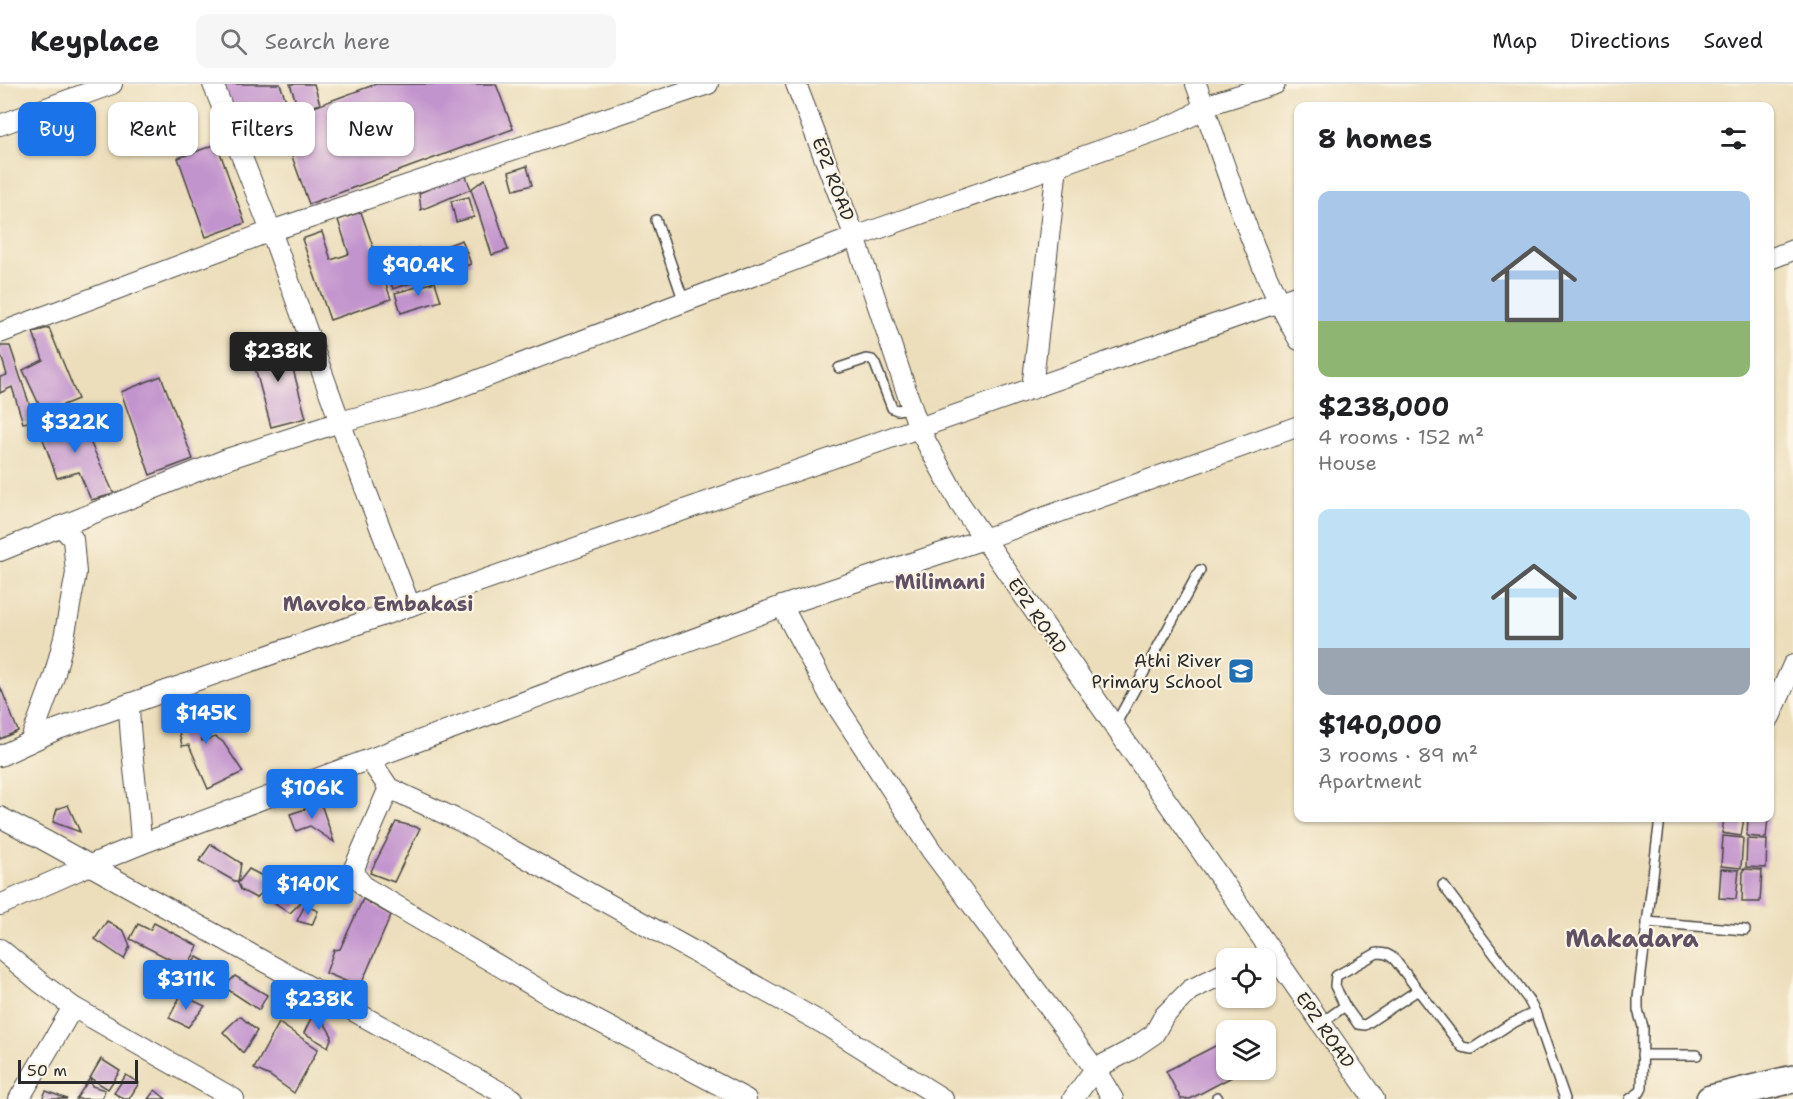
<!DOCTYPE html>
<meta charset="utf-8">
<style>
body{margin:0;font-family:"Shantell Sans",sans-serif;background:#f6f6f6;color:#202124;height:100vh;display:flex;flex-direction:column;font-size:22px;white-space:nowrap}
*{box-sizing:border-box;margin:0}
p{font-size:20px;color:#757577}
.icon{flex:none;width:33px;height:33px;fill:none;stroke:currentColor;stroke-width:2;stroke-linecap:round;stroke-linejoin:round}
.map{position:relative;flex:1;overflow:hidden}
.drawer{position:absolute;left:1294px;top:18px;width:480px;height:720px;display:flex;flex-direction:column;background:#fff;border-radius:12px;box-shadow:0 2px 4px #0004}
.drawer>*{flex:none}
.hud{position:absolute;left:18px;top:18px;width:570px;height:54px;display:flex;gap:12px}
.fabs{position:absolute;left:1216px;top:864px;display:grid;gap:12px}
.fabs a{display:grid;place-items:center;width:60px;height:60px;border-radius:12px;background:#fff;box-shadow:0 2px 4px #0004;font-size:30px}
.scale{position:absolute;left:18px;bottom:15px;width:120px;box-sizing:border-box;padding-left:6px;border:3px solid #2b2b2b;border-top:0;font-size:16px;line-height:21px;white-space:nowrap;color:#2b2b2b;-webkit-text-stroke:4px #fcf5e5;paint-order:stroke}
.price{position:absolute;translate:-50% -51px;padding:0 14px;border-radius:6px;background:#1a73e8;color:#fff;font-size:20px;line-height:39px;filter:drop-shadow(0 2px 3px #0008)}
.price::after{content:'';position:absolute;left:50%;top:36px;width:18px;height:14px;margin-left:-9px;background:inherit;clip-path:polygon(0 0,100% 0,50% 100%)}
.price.selected{background:#222;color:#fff}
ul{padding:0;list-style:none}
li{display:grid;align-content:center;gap:12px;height:318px;padding:0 24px}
li span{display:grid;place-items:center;height:186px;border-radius:12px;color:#555}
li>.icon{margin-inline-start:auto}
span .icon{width:108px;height:108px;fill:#fffc;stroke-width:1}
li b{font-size:26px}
h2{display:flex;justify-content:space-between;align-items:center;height:72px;padding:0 24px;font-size:26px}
.chip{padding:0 21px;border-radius:12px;background:#fff;box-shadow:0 2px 4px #0004;font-size:21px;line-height:54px}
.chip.selected{background:#1a73e8;color:#fff}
header{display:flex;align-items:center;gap:36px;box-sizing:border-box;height:84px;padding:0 30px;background:#fff;border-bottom:2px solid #e0e0e0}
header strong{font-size:28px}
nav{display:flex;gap:33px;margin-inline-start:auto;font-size:21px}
.search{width:420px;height:54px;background:#f6f6f6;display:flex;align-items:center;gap:15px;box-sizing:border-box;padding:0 21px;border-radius:12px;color:#757577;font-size:22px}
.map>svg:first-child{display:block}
.building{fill:#c294ce}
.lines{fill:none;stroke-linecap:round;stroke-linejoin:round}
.service-casing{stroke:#484641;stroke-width:12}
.minor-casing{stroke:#484641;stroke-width:22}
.secondary-casing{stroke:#484641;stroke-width:30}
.service{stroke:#fff;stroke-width:9}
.minor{stroke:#fff;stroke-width:20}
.secondary{stroke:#fff;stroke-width:27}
.labels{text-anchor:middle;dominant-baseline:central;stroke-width:4.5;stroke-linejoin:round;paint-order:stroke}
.street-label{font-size:18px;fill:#2b2b2b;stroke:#fcf5e5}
.poi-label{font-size:18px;fill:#2b2b2b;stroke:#fcf5e5;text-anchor:end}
.neighbourhood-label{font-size:20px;font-weight:bold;fill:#605064;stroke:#fcf5e5}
.district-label{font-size:24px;font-weight:bold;fill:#605064;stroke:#fcf5e5}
</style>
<header>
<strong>Keyplace</strong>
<div class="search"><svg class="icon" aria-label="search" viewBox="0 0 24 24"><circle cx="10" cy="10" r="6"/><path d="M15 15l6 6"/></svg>Search here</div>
<nav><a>Map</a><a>Directions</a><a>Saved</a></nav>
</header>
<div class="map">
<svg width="1793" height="1015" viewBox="0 0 1793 1015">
<rect width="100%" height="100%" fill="#fcf5e5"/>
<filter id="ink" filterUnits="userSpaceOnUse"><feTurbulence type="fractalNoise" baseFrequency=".0167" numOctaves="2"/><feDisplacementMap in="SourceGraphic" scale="12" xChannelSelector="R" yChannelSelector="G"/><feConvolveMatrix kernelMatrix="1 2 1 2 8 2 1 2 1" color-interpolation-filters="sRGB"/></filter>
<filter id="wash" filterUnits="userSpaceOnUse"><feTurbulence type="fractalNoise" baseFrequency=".008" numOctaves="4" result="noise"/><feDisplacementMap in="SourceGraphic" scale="24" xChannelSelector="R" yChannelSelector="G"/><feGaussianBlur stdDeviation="1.35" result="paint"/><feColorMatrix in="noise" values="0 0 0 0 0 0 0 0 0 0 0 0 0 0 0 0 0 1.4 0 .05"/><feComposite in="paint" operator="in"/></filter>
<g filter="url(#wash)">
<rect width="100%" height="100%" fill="#ecdebb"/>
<g id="blocks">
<g class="building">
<polygon points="222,0 280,0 291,30 241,50"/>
<polygon points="290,0 314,0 320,20 299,27"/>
<polygon points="376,0 496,0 513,45 309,120 279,36"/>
<polygon points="217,60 245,139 206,153 178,74"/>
<polygon points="527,82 532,101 514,106 509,88"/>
<polygon points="465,90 471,105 485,95 508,166 492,171 471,105 421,126 419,109"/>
<polygon points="469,113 474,133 456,138 451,117"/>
<polygon points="361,128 391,215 330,236 302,155 322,148 331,176 349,170 338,136"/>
<polygon points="462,156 471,180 451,187 443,163"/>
<polygon points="418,164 428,193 393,205 383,176"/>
<polygon points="435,198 441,217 401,229 395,209"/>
<polygon points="49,244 78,315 43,329 23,286 43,276 33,248"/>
<polygon points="285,255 306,334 271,343 250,265"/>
<polygon points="0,262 10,262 35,337 23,339 12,303 0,309 0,293 7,291 0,268"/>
<polygon points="161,292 193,375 150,391 121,308"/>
<polygon points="77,329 114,410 91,416 79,388 57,394 38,341"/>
<polygon points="0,602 18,647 0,655"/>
<polygon points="215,614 219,633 208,626 196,629 202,657 216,653 223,658 243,688 208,705 189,661 182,662 174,624"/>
<polygon points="321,720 334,758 310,742 296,747 290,730"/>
<polygon points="68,721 80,748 53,738 57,725"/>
<polygon points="1724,734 1744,734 1741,752 1722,749"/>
<polygon points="1748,734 1768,734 1766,754 1747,752"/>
<polygon points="396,738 420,744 394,798 370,789"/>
<polygon points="1723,752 1743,754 1741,784 1721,782"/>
<polygon points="1747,755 1767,756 1766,784 1746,783"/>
<polygon points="211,760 241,779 238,799 199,777"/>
<polygon points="249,785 274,798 256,814 241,806 238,799"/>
<polygon points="1721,785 1739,786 1736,815 1719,814"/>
<polygon points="1743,785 1762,786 1760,818 1742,818"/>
<polygon points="278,800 302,817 290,829 268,814"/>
<polygon points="363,815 391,831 360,903 326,889 334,866 340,865"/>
<polygon points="305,821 318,827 312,841 297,837"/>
<polygon points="107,837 124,847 130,862 124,875 95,855"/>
<polygon points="154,839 198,862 187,884 130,855 138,840 150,846"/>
<polygon points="197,873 229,891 224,903 235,892 267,911 259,926 224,903 189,883"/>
<polygon points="181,911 205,922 188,943 169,934"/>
<polygon points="313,930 325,940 332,952 328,963 304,949"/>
<polygon points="240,932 257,947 243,969 223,948"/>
<polygon points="279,939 318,965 294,1009 270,992 254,985"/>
<polygon points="1227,956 1227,986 1245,986 1190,1015 1181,1015 1166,987"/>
<polygon points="101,975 120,987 108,1005 90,994"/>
<polygon points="126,991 139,999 129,1015 124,1015 114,1009"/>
<polygon points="90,994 92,1002 105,1006 102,1015 76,1015"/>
<polygon points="155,1006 166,1015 148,1015"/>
<polygon points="46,1007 67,1015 42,1015"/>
</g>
</g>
</g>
<g filter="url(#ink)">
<use href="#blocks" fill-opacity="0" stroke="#484641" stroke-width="1.5"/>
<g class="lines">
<defs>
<g id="service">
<polyline points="656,136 684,218"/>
<polyline points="839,284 866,275 872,276 875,280 892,324 897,326 912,324"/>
<polyline points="1114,643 1200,486"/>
<polyline points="1443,801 1528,915 1535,928"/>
<polyline points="1647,838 1745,846"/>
<polyline points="1345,922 1358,940 1365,941 1418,906"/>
<path d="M1321 939 1345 922 1335 902 1336 892 1377 869C1385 869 1389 870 1395 876L1462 963 1472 965 1507 942 1535 928 1565 1015"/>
<polyline points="1642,971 1697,971"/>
<polyline points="1217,1013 1218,1015"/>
<polyline points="1630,1015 1640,1008 1642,1004 1643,943 1638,926 1638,914 1660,734"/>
</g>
<g id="minor">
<polyline points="213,0 271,147 340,338 410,522"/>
<polyline points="796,0 855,153 919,345 960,420 1374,1015"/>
<path d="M1196 0C1227 86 1253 176 1299 256"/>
<polyline points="0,41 112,0"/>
<polyline points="1770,175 1793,166"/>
<polyline points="0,249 271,147 708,0"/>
<polyline points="1032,305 1057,82"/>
<polyline points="0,467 227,375 340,338 436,312 855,153 1175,40 1191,32 1204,22 1275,0"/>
<polyline points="782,522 829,610 931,766 1095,985 1129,967 1154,950 1164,932 1190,906 1227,888"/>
<polyline points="1770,633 1793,581"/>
<polyline points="30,658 54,593 64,554 76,489 73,455 61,442"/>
<polyline points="0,672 58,645 129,620"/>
<polyline points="370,676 389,704 460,737 824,940 943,1015"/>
<path d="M389 704 355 782C354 792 359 797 366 804L554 914 746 1015"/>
<polyline points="0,733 44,756 513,1015"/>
<path d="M141 760C139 713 130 668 129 620L1299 211"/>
<polyline points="0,821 90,781 141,760 782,522 984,455 1299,342"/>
<polyline points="0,865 41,899 73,923 234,1015"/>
<polyline points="19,1015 73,923"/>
<polyline points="1073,1015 1095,985 1113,1015"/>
</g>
<polyline id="secondary" points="1710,1015 1793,995"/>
</defs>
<use href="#service" class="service-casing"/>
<use href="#minor" class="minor-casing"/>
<use href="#secondary" class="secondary-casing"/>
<use href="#service" class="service"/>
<use href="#minor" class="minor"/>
<use href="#secondary" class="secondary"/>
</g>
</g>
<defs>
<symbol id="school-square" viewBox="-11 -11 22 22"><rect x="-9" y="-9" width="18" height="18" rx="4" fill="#1f6fb2" stroke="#fcf5e5"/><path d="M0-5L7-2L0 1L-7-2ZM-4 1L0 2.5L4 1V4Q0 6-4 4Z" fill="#fff"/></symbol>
</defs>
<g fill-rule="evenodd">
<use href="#school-square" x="1226" y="572" width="30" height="30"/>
</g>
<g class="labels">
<g class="street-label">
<text transform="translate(833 95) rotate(69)">EPZ ROAD</text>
<text transform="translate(1037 532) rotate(55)">EPZ ROAD</text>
<text transform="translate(1325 946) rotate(55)">EPZ ROAD</text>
</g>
<g class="poi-label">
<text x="1222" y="577">Athi River<tspan x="1222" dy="21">Primary School</tspan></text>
</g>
<g class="neighbourhood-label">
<text x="940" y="498">Milimani</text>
<text x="378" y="520">Mavoko Embakasi</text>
</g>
<g class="district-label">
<text x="1632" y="855">Makadara</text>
</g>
</g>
</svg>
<div class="fabs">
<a><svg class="icon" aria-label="locate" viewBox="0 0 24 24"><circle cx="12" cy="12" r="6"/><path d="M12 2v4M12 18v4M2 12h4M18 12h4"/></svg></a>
<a><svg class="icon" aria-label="layers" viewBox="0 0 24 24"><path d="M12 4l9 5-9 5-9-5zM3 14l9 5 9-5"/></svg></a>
</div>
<div class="scale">50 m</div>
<b class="price" style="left:418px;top:213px">$90.4K</b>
<b class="price selected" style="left:278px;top:299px">$238K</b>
<b class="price" style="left:75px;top:370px">$322K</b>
<b class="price" style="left:206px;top:661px">$145K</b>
<b class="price" style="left:312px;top:736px">$106K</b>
<b class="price" style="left:308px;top:832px">$140K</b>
<b class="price" style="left:186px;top:927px">$311K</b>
<b class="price" style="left:319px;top:947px">$238K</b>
<div class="hud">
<a class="chip selected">Buy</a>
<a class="chip">Rent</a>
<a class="chip">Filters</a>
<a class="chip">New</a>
</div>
<section class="drawer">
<h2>8 homes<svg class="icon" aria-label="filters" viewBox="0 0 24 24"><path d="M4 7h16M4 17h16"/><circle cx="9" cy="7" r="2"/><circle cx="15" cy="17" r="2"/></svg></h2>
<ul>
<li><span style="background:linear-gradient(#a9c7e8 70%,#8fb573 0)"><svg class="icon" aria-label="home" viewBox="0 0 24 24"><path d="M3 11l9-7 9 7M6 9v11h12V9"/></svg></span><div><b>$238,000</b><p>4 rooms · 152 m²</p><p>House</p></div></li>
<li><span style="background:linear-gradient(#bfe0f5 75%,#9aa5b1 0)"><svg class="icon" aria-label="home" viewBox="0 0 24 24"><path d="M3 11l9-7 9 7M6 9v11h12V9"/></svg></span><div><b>$140,000</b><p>3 rooms · 89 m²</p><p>Apartment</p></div></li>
</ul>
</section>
</div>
